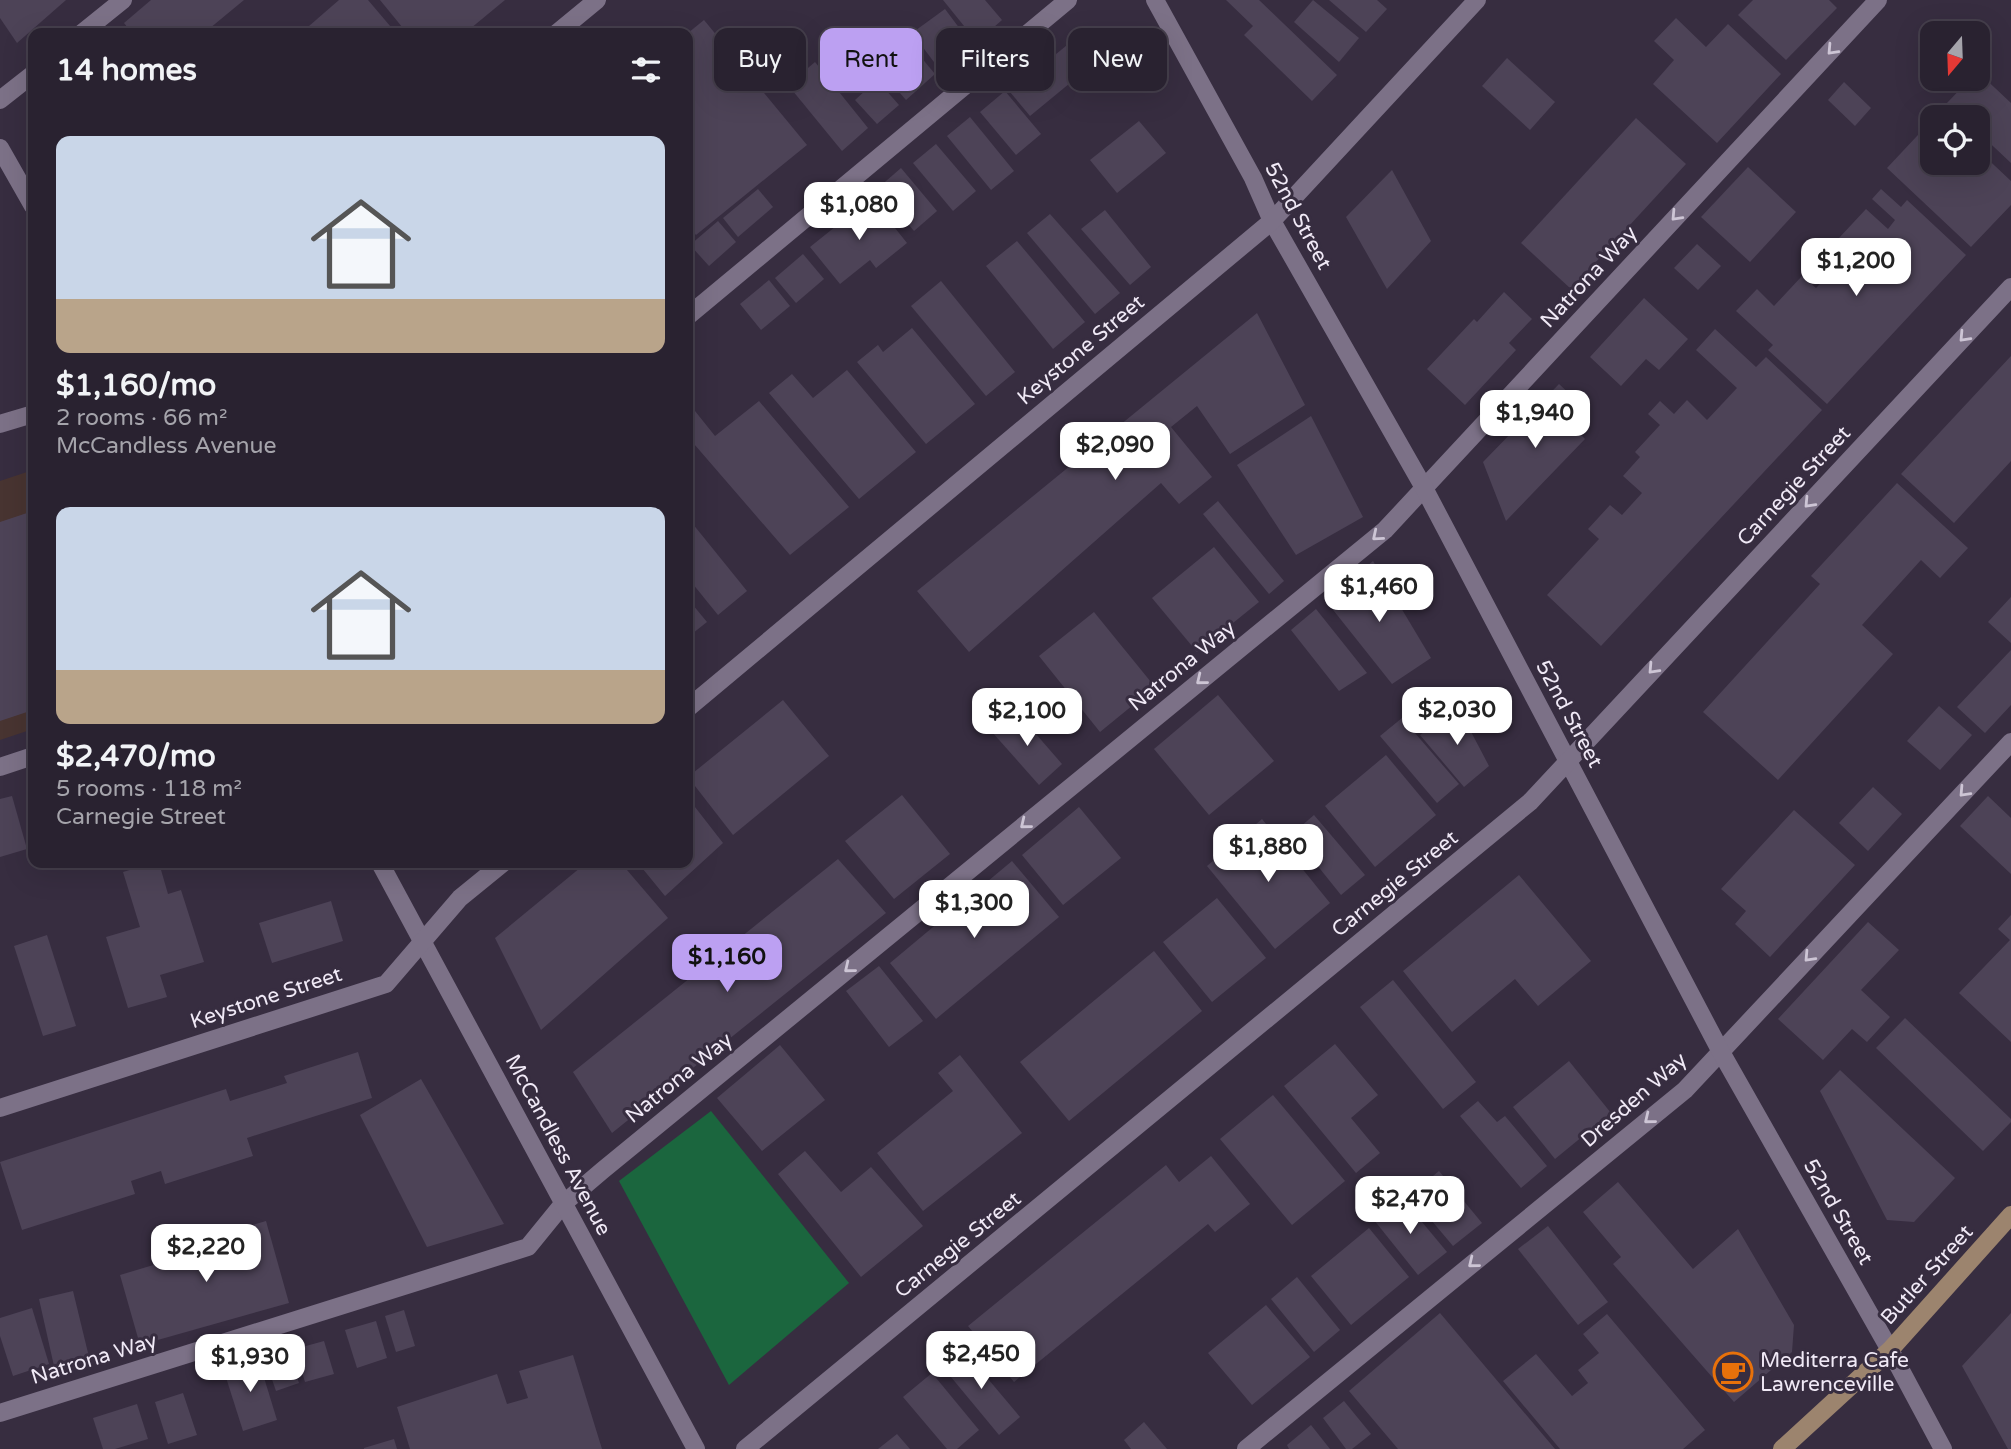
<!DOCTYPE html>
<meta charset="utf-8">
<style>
body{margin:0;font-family:"Varela Round",sans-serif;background:#312a38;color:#f1f3f6;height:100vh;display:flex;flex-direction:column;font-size:26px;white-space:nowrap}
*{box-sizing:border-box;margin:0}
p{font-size:23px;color:#a5a4ab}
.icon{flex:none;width:38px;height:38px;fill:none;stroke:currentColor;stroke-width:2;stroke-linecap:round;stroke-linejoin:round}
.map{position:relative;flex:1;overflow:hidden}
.sheet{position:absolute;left:28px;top:28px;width:665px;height:840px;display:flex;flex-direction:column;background:#292230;border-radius:14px;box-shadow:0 7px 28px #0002,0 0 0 2px #453f4c}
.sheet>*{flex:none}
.banner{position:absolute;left:714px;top:28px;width:665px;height:63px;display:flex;gap:14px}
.needle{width:46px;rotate:199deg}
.tools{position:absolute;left:1920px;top:21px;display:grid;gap:14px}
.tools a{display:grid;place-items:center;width:70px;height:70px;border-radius:14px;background:#292230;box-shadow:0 7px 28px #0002,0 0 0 2px #453f4c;font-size:35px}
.price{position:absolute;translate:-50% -60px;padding:0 16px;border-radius:14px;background:#fff;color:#222;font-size:23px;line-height:46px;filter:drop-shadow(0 2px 4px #0008)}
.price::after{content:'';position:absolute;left:50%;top:42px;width:21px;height:16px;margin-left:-10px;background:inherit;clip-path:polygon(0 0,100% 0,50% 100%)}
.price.current{background:#bca0f2;color:#111}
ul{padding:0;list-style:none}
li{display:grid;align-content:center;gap:14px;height:371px;padding:0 28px}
li span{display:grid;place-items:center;height:217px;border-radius:14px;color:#555}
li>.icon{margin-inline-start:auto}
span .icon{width:126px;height:126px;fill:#fffc;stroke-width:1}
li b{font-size:30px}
h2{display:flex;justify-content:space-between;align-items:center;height:84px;padding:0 28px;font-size:30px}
.tag{padding:0 24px;border-radius:14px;background:#292230;box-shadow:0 7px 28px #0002,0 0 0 2px #453f4c;font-size:24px;line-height:63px}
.tag.current{background:#bca0f2;color:#111}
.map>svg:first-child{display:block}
.education{fill:#483431}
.green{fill:#1b663e}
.building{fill:#4d4357}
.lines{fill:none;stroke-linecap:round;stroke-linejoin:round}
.service{stroke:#7c7187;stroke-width:18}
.minor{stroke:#7c7187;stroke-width:18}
.secondary{stroke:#9c846e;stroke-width:18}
.oneway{stroke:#cdc5d5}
.labels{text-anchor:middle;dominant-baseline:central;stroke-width:6;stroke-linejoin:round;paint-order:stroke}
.street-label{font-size:21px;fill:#f0e9f6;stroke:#372d40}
.poi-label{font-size:21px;fill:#f0e9f6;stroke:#372d40;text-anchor:start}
</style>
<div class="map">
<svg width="2011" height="1449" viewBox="0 0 2011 1449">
<rect width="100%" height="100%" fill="#372d40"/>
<polygon class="education" points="33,470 33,729 0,740 0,481"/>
<polygon class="green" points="711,1111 849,1283 729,1385 619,1181"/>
<g class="building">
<polygon points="0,0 66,0 17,43 0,18"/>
<polygon points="151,0 244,0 204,33 132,33 124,23"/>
<polygon points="339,0 368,0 396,33 301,33"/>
<polygon points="380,0 505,0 465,33 407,33"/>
<polygon points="943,0 985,0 1002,20 977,42"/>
<polygon points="1226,0 1259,0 1337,75 1312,101 1244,35 1253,26"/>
<polygon points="1313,0 1359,38 1339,62 1294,22"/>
<polygon points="1329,0 1377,0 1387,9 1366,32"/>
<polygon points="1753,0 1829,0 1837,8 1786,60 1738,15"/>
<polygon points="945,9 969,41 937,66 912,33"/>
<polygon points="1676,18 1706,47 1728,24 1781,74 1717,143 1653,84 1674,60 1654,41"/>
<polygon points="704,20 807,145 696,235 688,225 688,33"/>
<polygon points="1089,27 1109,51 1030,116 1010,92"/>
<polygon points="910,44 935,74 906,100 880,70"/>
<polygon points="1507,58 1555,102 1530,130 1482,86"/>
<polygon points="815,62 868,128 842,151 788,85"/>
<polygon points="1978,72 2011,103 2011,163 1978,132 1978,117 1961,117 1946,104 1970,79 1978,79"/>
<polygon points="877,80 899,105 877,124 855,100"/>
<polygon points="1844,82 1871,108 1855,126 1828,100"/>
<polygon points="1005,91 1041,134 1016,155 980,112"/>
<polygon points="970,117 1014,171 991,190 947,136"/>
<polygon points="1636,118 1686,164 1571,289 1521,243"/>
<polygon points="1932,120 1932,163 1978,163 1978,150 2011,181 2011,205 1971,247 1887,168"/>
<polygon points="1139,121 1166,153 1117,193 1090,160"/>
<polygon points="936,144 976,191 953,211 913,163"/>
<polygon points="1748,167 1796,212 1750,262 1701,217"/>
<polygon points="901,168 937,211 914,231 878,188"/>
<polygon points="1392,170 1431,241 1387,289 1346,217"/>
<polygon points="758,189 773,207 738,237 723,218"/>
<polygon points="1881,189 1901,207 1907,200 1966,255 1827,404 1768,350 1773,345 1736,311 1757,289 1774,306 1802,276 1816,288 1852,250 1839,238 1866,209 1888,229 1895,220 1872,199"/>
<polygon points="871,198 907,243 876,268 870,260 840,284 810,247"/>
<polygon points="1105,210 1151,267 1130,285 1081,229"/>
<polygon points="1050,214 1120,293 1095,314 1027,233"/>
<polygon points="718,221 736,242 709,266 690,245"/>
<polygon points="1017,241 1085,322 1053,349 986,266"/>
<polygon points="1697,244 1721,266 1698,290 1674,268"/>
<polygon points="803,254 824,279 796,303 775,278"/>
<polygon points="769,280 790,306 761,330 740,304"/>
<polygon points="941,281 1015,372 986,396 911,306"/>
<polygon points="1504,292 1532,319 1509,343 1516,350 1465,405 1427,369 1474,319 1477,322"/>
<polygon points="1644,298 1688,339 1659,370 1646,359 1621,386 1590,357"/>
<polygon points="1257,313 1305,405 1230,454 1197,406 1171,427 1212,477 1179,504 1161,483 969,652 917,591"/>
<polygon points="912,328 975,404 926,444 857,362 878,345 883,352"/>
<polygon points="1715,329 1756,367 1766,357 1822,410 1601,646 1547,595 1599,539 1588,529 1610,505 1622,515 1642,493 1623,476 1640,457 1635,452 1660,425 1648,414 1660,401 1674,414 1687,400 1707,420 1737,388 1696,350"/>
<polygon points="2011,356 2011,461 1954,523 1901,474"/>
<polygon points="847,370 916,452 859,499 769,393 792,374 813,398"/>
<polygon points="1559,384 1589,412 1575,428 1585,439 1506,521 1483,462"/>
<polygon points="759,401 849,507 790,555 688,437 688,417 695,411 715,436"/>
<polygon points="1311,416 1363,517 1296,555 1237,465"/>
<polygon points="1897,483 1968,548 1940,578 1921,560 1862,625 1893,654 1778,780 1703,712 1820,584 1811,576"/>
<polygon points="1218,501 1284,581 1269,594 1203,514"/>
<polygon points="33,511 33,710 0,721 0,522"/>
<polygon points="688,518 747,591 718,615 688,578"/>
<polygon points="1214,547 1259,602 1197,652 1152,598"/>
<polygon points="1373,561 1431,658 1392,684 1326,601"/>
<polygon points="2011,597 2011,643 1988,622"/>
<polygon points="688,599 707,622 688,637"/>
<polygon points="1316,609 1367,673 1339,691 1291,630"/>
<polygon points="1094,612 1155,687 1100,732 1039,656"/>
<polygon points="2011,650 2011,705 1985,733 1957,707"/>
<polygon points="1218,695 1274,761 1209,815 1154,749"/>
<polygon points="783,700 829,756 733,835 688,777"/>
<polygon points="1939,706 1972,735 1940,770 1907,741"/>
<polygon points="1458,707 1489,766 1464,787 1420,735"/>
<polygon points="1016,711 1062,764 1039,785 992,732"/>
<polygon points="1402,718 1459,784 1437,803 1380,736"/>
<polygon points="1386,755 1436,815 1375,867 1325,806"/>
<polygon points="1873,787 1902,814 1868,851 1839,823"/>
<polygon points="902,795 950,854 894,899 845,841"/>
<polygon points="12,796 27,849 0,857 0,799"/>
<polygon points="1988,796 2011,818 2011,874 1960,826"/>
<polygon points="688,798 723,843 665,896 638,863 688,863"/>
<polygon points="1079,807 1121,858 1063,905 1022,855"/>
<polygon points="1794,810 1855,865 1770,957 1735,924 1746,911 1721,889"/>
<polygon points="1314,815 1365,875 1341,895 1292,834"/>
<polygon points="1262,819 1330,903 1275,949 1207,866"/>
<polygon points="838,859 886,913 612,1133 573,1072"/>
<polygon points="1012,861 1059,917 936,1019 890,963"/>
<polygon points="153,863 159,863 168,894 181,890 204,962 160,975 167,997 128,1008 106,937 140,927 123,872"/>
<polygon points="586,863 621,863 668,918 541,1030 495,938"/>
<polygon points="1519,875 1591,961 1538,1006 1515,979 1452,1032 1403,971"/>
<polygon points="1217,898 1266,958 1212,1002 1163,942"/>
<polygon points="331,901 343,941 272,963 259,923"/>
<polygon points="2011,915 2011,1042 1959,993 2010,940 1998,929"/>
<polygon points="1868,922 1899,950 1861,990 1890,1017 1867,1042 1852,1029 1823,1060 1778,1019"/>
<polygon points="47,935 76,1026 43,1036 14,946"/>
<polygon points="1154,951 1202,1011 1069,1121 1020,1062"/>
<polygon points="879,966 923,1021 889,1047 846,991"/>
<polygon points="1393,980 1476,1082 1443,1109 1360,1007"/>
<polygon points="1905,1018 2011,1119 2011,1122 1983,1151 1876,1048"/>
<polygon points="1335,1044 1378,1095 1351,1118 1380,1153 1356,1173 1284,1086"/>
<polygon points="780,1045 825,1100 762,1151 717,1098"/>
<polygon points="358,1052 372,1098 247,1138 253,1156 165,1184 161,1171 131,1181 135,1194 22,1230 0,1162 226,1089 230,1101 287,1083 284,1076"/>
<polygon points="960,1055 1022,1133 923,1211 877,1153 953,1091 938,1073"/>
<polygon points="1569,1061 1611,1113 1555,1159 1513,1107"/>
<polygon points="1840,1070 1955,1178 1914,1222 1887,1220 1820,1091"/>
<polygon points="421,1079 504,1224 427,1247 360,1115"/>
<polygon points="1273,1095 1345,1181 1292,1225 1220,1139"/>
<polygon points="1478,1101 1497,1122 1505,1116 1547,1166 1521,1188 1460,1116"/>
<polygon points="805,1151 841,1192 871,1167 923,1226 861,1277 778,1174"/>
<polygon points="1211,1156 1250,1204 1215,1232 1208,1224 1014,1382 968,1326 1166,1165 1179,1182"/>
<polygon points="1439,1171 1482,1223 1453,1246 1410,1195"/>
<polygon points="1618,1182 1693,1269 1738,1229 1794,1325 1792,1352 1734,1402 1613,1264 1621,1257 1583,1212"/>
<polygon points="1402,1198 1447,1252 1418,1275 1374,1220"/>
<polygon points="266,1221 289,1303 140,1345 120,1275 160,1263 157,1253"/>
<polygon points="1548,1226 1608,1302 1578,1325 1518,1249"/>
<polygon points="1369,1228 1409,1277 1351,1325 1311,1276"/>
<polygon points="1297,1277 1340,1330 1314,1352 1271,1299"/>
<polygon points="73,1291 89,1357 54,1366 39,1299"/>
<polygon points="1266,1305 1310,1357 1252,1405 1208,1353"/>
<polygon points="32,1308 49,1364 13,1376 0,1336 0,1318"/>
<polygon points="404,1310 415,1346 396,1352 385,1316"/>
<polygon points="1440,1313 1555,1449 1398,1449 1349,1391"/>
<polygon points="2011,1313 2011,1449 2008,1449 1962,1366"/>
<polygon points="1607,1314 1705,1430 1683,1449 1560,1449 1503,1381 1536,1354 1572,1396 1588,1383 1578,1370 1599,1353 1583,1334"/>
<polygon points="376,1321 387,1358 357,1368 345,1330"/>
<polygon points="324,1341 334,1374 305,1382 295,1349"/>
<polygon points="962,1348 1020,1417 999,1435 941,1365"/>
<polygon points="289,1354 299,1383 276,1391 266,1362"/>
<polygon points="573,1355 602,1449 410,1449 397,1407 497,1374 507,1404 528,1398 519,1371"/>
<polygon points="258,1358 277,1420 243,1431 223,1368"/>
<polygon points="932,1373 979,1430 957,1449 947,1449 903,1397"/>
<polygon points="183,1393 197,1435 168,1444 155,1402"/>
<polygon points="1344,1401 1371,1434 1352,1449 1346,1449 1323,1418"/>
<polygon points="137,1404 148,1439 115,1449 103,1449 93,1418"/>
<polygon points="1144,1422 1167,1449 1131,1449 1124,1440"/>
<polygon points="1311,1425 1330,1449 1289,1449 1287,1445"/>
<polygon points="897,1434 910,1449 878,1449"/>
<polygon points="394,1439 397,1449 364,1449 364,1448"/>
</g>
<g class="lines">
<g class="service">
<polyline points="82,33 123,0"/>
<polyline points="0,100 33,74"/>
<polyline points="688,316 1068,0"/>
<polyline points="0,767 33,756"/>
<polyline points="0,1413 528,1247 563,1204 603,1170 1385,530 1878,0"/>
<polyline points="1246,1449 1685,1090 2011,742"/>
</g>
<g class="minor">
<polyline points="1155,0 1253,178 1272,221 1423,486 1721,1052 1890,1350 1943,1449"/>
<polyline points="557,33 597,0"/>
<polyline points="0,148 33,206"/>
<polyline points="0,424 33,414"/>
<polyline points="688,708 1272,221 1477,0"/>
<polyline points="380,863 696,1449"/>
<polyline points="0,1108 386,984 460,898 503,863"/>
<polyline points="745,1449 1530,802 2011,287"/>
</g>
<polyline class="secondary" points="1782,1449 1890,1350 2011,1215"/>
</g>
<defs><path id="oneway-chevron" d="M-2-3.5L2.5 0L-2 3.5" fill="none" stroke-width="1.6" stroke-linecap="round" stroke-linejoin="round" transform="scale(1.75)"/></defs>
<g class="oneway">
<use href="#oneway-chevron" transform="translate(1832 50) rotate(133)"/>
<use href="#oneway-chevron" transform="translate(1676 216) rotate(133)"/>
<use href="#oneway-chevron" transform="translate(1964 337) rotate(133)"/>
<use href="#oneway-chevron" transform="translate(1809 503) rotate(133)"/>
<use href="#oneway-chevron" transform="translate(1377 536) rotate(140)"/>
<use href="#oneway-chevron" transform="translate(1653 669) rotate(133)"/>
<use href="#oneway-chevron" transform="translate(1201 680) rotate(141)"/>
<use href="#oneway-chevron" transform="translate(1964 792) rotate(133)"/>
<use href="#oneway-chevron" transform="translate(1025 824) rotate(141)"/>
<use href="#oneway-chevron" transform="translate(1809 957) rotate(133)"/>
<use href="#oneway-chevron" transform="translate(849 968) rotate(141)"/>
<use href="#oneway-chevron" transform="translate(1649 1119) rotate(141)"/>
<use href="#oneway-chevron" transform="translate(1473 1263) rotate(141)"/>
</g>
<defs>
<symbol id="cafe-ring" viewBox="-11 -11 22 22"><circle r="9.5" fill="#372d40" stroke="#e8710a" stroke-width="1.5"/><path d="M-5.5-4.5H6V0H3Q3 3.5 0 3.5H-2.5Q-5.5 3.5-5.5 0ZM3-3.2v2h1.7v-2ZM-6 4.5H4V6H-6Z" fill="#e8710a"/></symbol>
</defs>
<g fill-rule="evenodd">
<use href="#cafe-ring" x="1711" y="1350" width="44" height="44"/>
</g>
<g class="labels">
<g class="street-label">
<text transform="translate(1298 216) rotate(62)">52nd Street</text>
<text transform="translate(1589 277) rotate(-47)">Natrona Way</text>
<text transform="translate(1081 350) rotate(-40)">Keystone Street</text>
<text transform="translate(1794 486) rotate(-47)">Carnegie Street</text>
<text transform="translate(1182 666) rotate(-39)">Natrona Way</text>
<text transform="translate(1569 714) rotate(62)">52nd Street</text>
<text transform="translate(1395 884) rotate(-39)">Carnegie Street</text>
<text transform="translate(266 998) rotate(-18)">Keystone Street</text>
<text transform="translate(679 1078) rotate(-39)">Natrona Way</text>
<text transform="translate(1634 1100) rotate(-41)">Dresden Way</text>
<text transform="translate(558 1145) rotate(62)">McCandless Avenue</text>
<text transform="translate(1838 1212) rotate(60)">52nd Street</text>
<text transform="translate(958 1245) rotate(-39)">Carnegie Street</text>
<text transform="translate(1927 1275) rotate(-48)">Butler Street</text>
<text transform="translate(94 1359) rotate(-17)">Natrona Way</text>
</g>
<g class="poi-label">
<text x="1760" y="1360">Mediterra Cafe<tspan x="1760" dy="24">Lawrenceville</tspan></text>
</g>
</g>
</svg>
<div class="tools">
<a><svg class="needle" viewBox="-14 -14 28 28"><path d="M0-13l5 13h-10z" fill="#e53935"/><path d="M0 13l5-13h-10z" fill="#a5a4ab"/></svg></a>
<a><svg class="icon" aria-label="locate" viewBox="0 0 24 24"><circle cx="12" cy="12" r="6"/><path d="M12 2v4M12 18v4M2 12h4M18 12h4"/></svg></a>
</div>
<b class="price" style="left:859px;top:242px">$1,080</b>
<b class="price" style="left:1856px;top:298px">$1,200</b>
<b class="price" style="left:1535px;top:450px">$1,940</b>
<b class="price" style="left:1115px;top:482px">$2,090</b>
<b class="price" style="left:1379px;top:624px">$1,460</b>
<b class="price" style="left:1457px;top:747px">$2,030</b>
<b class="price" style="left:1027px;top:748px">$2,100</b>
<b class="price" style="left:1268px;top:884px">$1,880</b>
<b class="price" style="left:974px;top:940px">$1,300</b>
<b class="price current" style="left:727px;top:994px">$1,160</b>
<b class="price" style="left:1410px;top:1236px">$2,470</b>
<b class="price" style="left:206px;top:1284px">$2,220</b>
<b class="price" style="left:981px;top:1391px">$2,450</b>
<b class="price" style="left:250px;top:1394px">$1,930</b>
<div class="banner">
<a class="tag">Buy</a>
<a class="tag current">Rent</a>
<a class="tag">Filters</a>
<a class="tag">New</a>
</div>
<section class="sheet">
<h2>14 homes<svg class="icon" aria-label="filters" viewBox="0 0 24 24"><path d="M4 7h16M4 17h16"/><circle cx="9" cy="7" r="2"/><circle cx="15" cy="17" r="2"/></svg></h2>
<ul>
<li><span style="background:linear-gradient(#c9d6e8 75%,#b9a48a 0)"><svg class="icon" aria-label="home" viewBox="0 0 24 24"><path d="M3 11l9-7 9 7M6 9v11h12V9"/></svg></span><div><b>$1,160/mo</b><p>2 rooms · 66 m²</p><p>McCandless Avenue</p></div></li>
<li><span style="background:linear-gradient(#c9d6e8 75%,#b9a48a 0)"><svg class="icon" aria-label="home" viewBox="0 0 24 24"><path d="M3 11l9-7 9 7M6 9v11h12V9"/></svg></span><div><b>$2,470/mo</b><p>5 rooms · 118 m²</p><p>Carnegie Street</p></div></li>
</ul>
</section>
</div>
